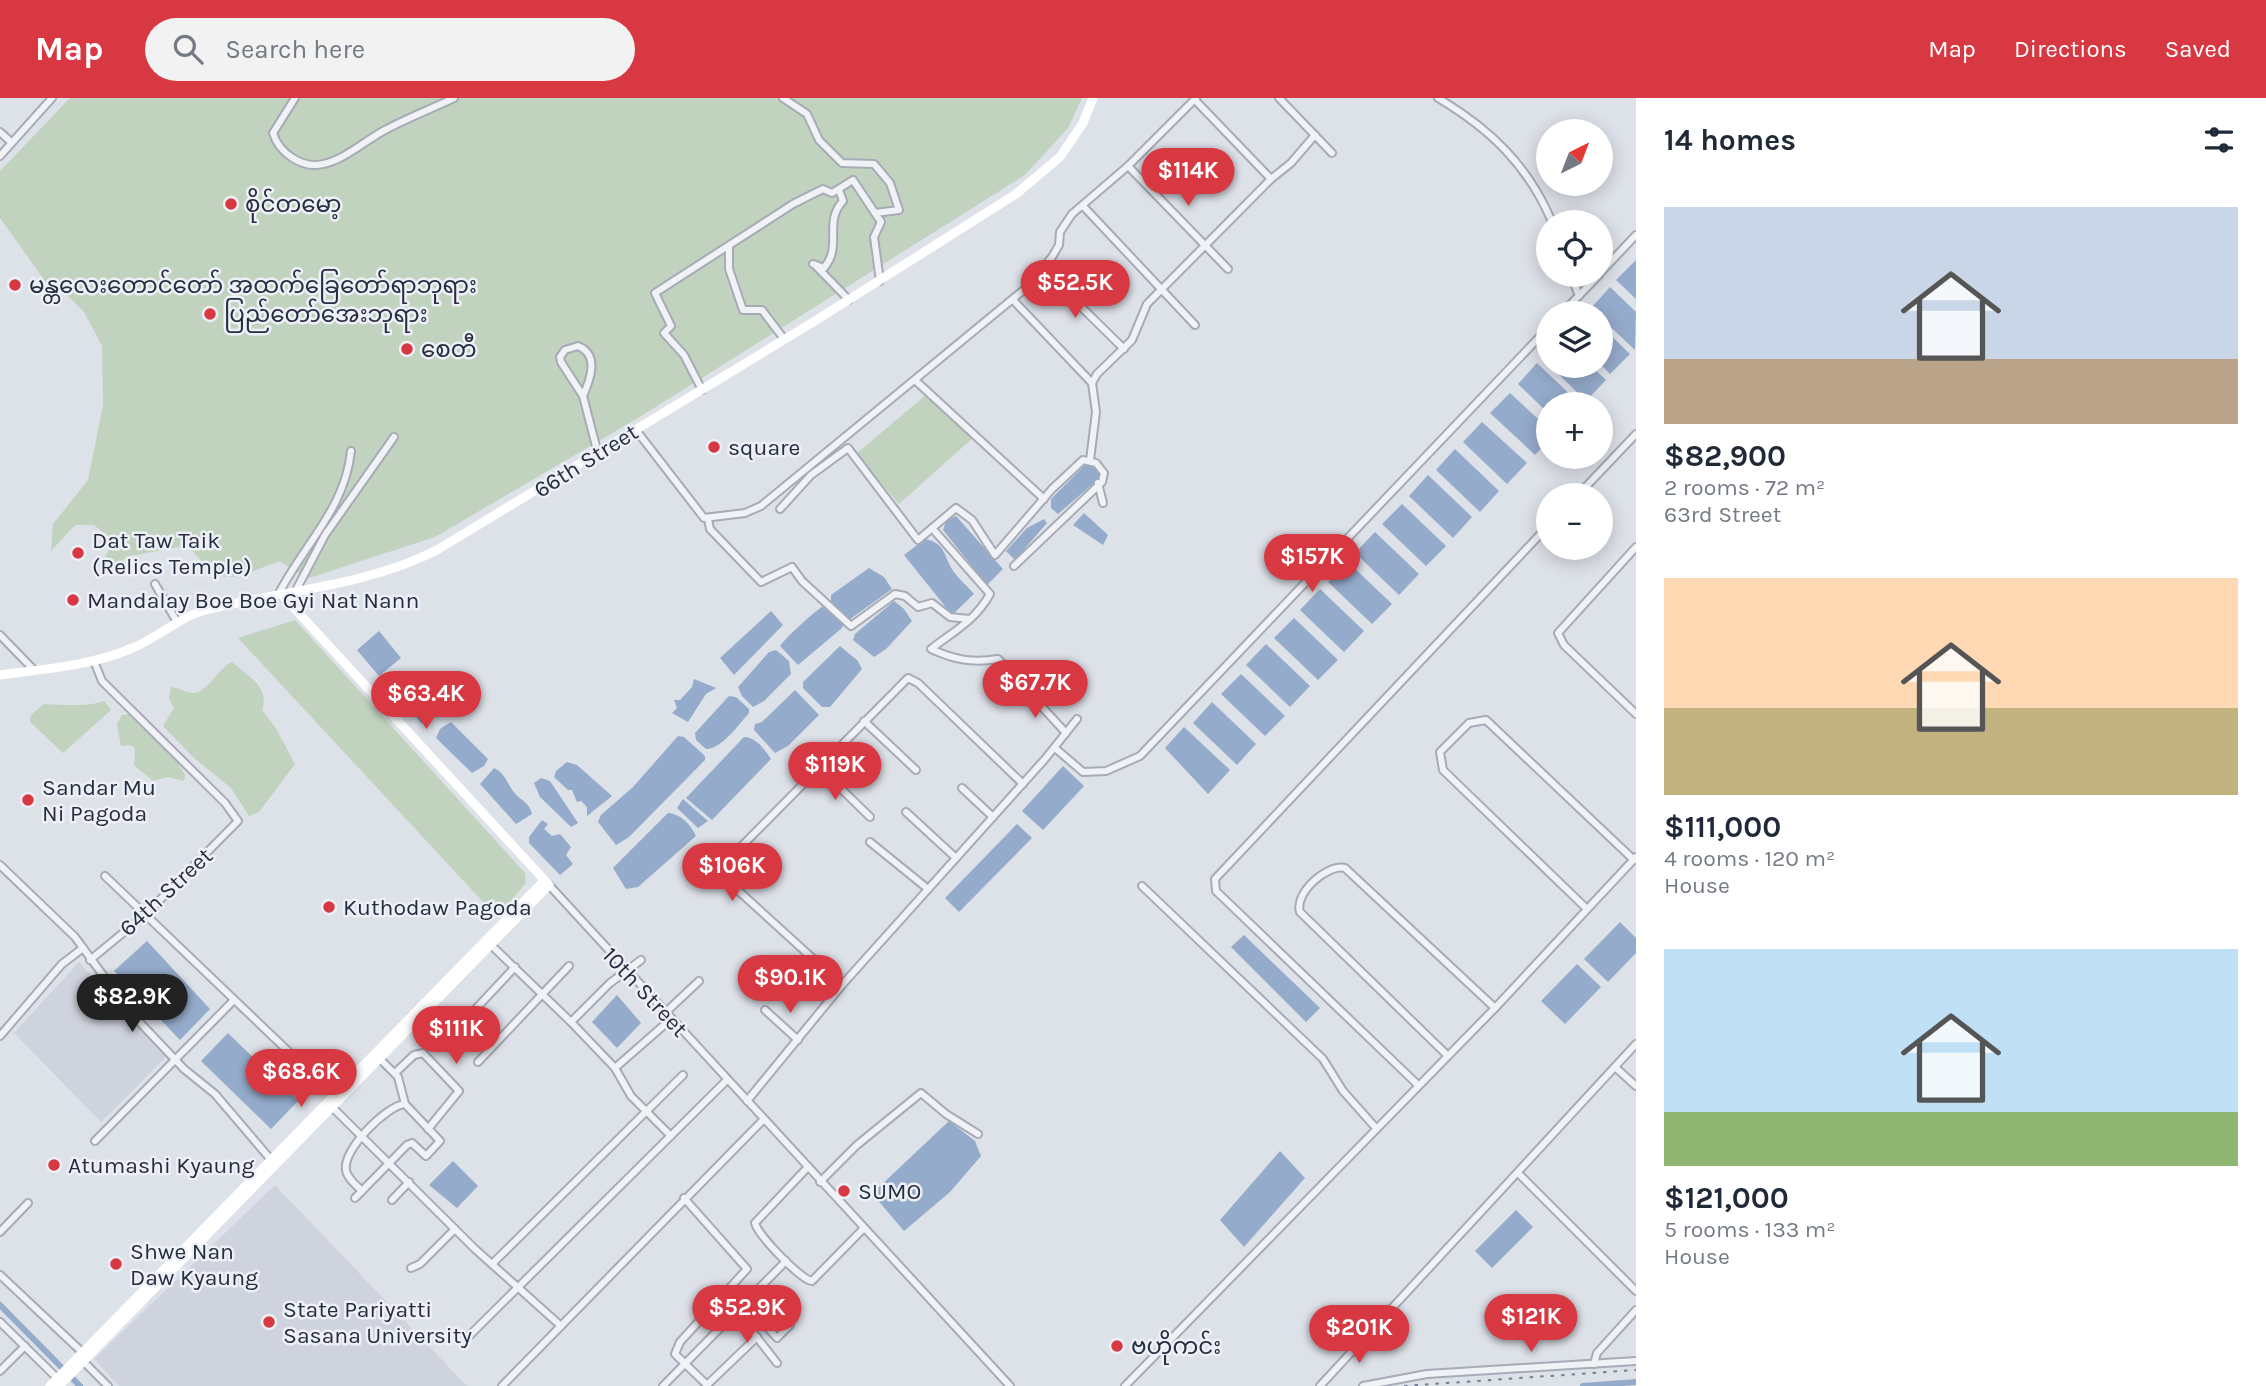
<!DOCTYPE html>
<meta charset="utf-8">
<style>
body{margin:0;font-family:Karla,"Noto Sans Myanmar",sans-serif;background:#f2f2f3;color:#1f2937;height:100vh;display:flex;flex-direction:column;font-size:26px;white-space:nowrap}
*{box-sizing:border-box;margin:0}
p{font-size:23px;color:#747a83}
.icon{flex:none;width:38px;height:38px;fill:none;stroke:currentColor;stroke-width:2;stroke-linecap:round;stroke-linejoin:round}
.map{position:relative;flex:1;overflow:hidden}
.panel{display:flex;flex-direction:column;background:#fff;width:630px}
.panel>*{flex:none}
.needle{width:46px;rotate:42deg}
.buttons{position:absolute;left:1536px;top:21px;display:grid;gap:14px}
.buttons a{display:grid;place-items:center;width:77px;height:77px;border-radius:50%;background:#fff;box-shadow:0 4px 18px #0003;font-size:35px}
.price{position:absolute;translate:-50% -60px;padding:0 16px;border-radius:24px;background:#d73842;color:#fff;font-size:23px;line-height:46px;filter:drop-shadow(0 2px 4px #0008)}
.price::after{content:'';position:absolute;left:50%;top:42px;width:21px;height:16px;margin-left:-10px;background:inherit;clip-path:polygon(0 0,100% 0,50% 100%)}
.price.current{background:#222;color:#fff}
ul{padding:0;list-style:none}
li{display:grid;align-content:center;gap:14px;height:371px;padding:0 28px}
li span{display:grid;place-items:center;height:217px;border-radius:0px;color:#555}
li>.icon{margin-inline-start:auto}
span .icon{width:126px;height:126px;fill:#fffc;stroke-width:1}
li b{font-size:30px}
h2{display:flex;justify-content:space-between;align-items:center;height:84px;padding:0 28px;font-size:30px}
header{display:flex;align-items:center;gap:42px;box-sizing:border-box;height:98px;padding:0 35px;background:#d73842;color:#fff}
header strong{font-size:33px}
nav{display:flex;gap:38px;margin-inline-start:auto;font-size:24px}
.search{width:490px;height:63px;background:#f2f2f3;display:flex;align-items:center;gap:18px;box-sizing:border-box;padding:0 24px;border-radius:38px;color:#747a83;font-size:26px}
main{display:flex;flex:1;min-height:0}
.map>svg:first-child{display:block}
.built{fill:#cfd3dd}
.green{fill:#c1d3be}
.water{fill:#95abcb}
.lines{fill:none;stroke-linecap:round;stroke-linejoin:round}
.canal{stroke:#95abcb;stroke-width:6}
.street-casing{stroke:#a6abb6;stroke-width:10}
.street{stroke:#f0f2f6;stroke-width:6}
.secondary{stroke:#fff;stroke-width:9}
.rail{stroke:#767e93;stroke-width:2;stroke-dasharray:3.5 7;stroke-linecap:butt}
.poi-dot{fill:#d73842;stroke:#edf0f6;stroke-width:2.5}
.labels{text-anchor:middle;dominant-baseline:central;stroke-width:5;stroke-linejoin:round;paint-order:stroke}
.poi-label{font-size:23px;fill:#262d40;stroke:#edf0f6;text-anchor:start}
.street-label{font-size:23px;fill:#262d40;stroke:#edf0f6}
</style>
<header>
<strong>Map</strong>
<div class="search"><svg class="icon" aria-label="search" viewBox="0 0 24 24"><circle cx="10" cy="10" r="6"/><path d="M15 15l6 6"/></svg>Search here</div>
<nav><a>Map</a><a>Directions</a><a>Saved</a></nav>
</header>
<main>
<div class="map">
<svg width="1636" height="1288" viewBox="0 0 1636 1288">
<rect width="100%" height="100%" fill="#dde1e8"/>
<g class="built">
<polygon points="79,864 166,959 101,1024 14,935"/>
<polygon points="275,1087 467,1288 119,1288 94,1261"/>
</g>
<g class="green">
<path d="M70 0H1082L1068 30 1025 77 638 320 435 439 306 481 280 463C230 481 224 493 188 447L126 459 115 473 107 471 101 465 109 452 108 438 94 427H75L51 453 53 426 88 382 103 307 102 248 84 214 62 192 47 186 0 120V73Z"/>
<polygon points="927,296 975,338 899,406 856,356"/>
<polygon points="295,522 525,775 526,785 497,819 238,540"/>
<path d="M232 564C248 578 270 589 262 612L275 629 295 666 259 714 249 718 231 690 194 660 163 628 174 610 169 600 171 589C179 590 187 595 193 595 208 595 218 570 232 564Z"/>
<path d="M104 603 111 612 63 655 30 624 31 617 44 606C60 607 90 609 104 603Z"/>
<polygon points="128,616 177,664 185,677 184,683 168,679 153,683 134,667 135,651 131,647 121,648 117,626 122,617"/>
</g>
<g class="water">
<polygon points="1636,162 1636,201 1616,182"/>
<polygon points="1610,189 1636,214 1635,252 1601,220 1601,215 1591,210"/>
<polygon points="1601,228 1630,256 1610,276 1601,267"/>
<polygon points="1537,265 1580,306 1549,306 1549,316 1518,286"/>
<polygon points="1550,268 1591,268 1606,282 1586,303"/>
<polygon points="1510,295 1549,331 1549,342 1535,357 1490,315"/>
<polygon points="1482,324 1527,365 1507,386 1463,344"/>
<polygon points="1455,351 1499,393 1480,414 1436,372"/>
<polygon points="1087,365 1094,368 1101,379 1058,416 1051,410 1051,401"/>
<polygon points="1428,377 1472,419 1453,440 1409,398"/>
<polygon points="1402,406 1446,448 1426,468 1382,426"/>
<polygon points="1084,415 1108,437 1103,447 1073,427"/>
<polygon points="956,418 1003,471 987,487 943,432 946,423"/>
<polygon points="1044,421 1047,425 1015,462 1006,453 1027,430"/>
<polygon points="1375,434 1419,476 1399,497 1355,455"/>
<path d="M925 441C947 445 944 461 954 474 959 481 968 489 974 496L952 517 904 457Z"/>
<polygon points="1348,464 1392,506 1372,526 1328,484"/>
<polygon points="869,470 884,479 892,491 849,522 831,503 831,497"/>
<polygon points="1320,491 1364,533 1344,554 1300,512"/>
<polygon points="894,503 904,511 912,523 886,551 874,559 853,542 855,536"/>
<path d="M825 507 844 525 842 530 798 567 780 548C786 539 817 511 825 507Z"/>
<polygon points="771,513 783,527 734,577 720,560"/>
<polygon points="1294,520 1338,562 1318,582 1274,540"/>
<polygon points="379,533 401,560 379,578 357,552"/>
<polygon points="1266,546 1310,588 1290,609 1246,567"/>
<polygon points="840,548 858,563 862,571 830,609 822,609 803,590 803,584"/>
<polygon points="776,552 789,563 791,576 764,603 753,609 742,598 738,589 769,554"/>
<polygon points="406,573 439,611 439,614 426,627 421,625 393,590 394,584"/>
<polygon points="1241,576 1285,618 1265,638 1221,596"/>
<polygon points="694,581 716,590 706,596 688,624 672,615 677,610 674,602 680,602 692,589"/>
<polygon points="795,592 819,617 788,648 775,655 754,632 755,626 762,624"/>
<path d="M729 598 736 599 749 611V615C738 627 722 651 706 651L696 642 695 635Z"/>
<polygon points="1212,604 1256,646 1237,667 1193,625"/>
<polygon points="451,624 488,661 484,668 472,675 436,640 440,631"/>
<polygon points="1184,629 1230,672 1208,696 1165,650"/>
<polygon points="678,638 684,639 705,658 705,662 629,739 616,747 598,724 601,717 633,689"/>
<path d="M744 639C756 639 765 652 771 661L712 722 686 700Z"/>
<polygon points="567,664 577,667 612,698 587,718 587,709 581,703 577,704 572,692 568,692 554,679 556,673"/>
<polygon points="1063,668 1084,688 1043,732 1022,713"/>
<path d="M494 670C505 675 507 685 513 693 520 703 529 703 532 716L516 726 480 686Z"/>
<polygon points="541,680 550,683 578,725 571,729 540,699 534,685"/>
<polygon points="683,701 708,723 698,730 677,710"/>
<path d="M668 715C681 716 691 727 696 738L638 789 626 791 613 770Z"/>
<polygon points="542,722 548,726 544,731 552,738 560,736 571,749 566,757 573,766 560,777 529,745 529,739"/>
<polygon points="1017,726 1032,740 959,814 945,800"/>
<polygon points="1620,824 1636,840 1636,855 1608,884 1584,861"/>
<polygon points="1244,837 1320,910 1306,924 1231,849"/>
<polygon points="147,843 210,911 180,942 114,873"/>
<polygon points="1577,866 1601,889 1565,926 1541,903"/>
<polygon points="617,897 641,925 617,950 592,924"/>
<polygon points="228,935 298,1003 271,1031 201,963"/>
<polygon points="949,1023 975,1043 981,1058 950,1094 904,1133 876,1100 878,1090"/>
<polygon points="1280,1053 1305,1080 1244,1149 1220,1122"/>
<polygon points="453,1063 478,1088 457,1110 429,1087"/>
<polygon points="1516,1112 1533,1129 1492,1170 1475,1153"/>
</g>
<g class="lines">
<g class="canal">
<polyline points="0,1207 80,1288"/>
<polyline points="1583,1288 1636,1284"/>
</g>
<defs>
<g id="street">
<path d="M295 0 273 35C279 55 302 71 323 66 344 62 366 42 385 32 407 20 431 11 454 0"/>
<polyline points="1279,0 1332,55"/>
<path d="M1438 0C1490 31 1528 67 1552 124"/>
<polyline points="0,34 11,44"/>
<polyline points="0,58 52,0"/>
<polyline points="1128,68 1228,171"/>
<polyline points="1271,81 1291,65 1315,37"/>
<polyline points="1083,108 1195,227"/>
<polyline points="875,115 881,124 874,139 880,183"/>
<polyline points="729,148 729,171 743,212 762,212 784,241"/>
<path d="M813 166 824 170C843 148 823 124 843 103L839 92"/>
<polyline points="815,167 849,202"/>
<polyline points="1601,174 1636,137"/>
<polyline points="1038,177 1063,191 1124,251"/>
<polyline points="1571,177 1579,198"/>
<polyline points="1013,202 1092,285"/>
<polyline points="1562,215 1599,177"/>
<polyline points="916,283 1044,401"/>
<polyline points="702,292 684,257 664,235 671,228 655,195 793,106 823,91 832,95 853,82 875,115 899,112 890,85 874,66 842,65 819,42 807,16 783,0"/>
<path d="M583 298C590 282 600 257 578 248L565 252 560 259 561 264 583 298 598 356"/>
<polyline points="636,332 704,420 745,415 761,408 1026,190 1052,159 1059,147 1060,134 1072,116 1128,68 1196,0"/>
<polyline points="1090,362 1096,314 1092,285 1097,276 1132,242 1147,206 1271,81 1195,2"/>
<polyline points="1098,385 1103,405"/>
<polyline points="1578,397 1636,336"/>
<polyline points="780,411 811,377 848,350 918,442 956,410 972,422 995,457 1052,391 1083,362 1096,365 1104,375 1102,384 1014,468"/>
<polyline points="708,421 710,431 761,484 792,469 802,483 851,528 895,496 905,498 918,509 932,505 950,519 969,521"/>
<path d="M932 430 990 496C975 523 954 533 931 551 955 562 972 565 998 561L1066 635"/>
<polyline points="1636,449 1558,535 1564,547 1636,616"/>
<polyline points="155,486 177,524"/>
<polyline points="295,494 325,437 394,339"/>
<path d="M278 497C304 446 345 411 351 353"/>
<polyline points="0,537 34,572"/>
<polyline points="864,623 916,672"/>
<polyline points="1055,650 1083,674 1106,673 1140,658 1549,229"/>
<polyline points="819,669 870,719"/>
<polyline points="962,690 993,719"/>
<polyline points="906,714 956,760"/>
<polyline points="870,744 928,791"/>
<polyline points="0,767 75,839 130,914 184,971 215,996 272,1063"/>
<polyline points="105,778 335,998"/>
<polyline points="549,787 1010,1288"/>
<polyline points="1142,788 1323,961 1343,993 1375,1029"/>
<polyline points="1587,811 1443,672 1440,654 1469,625 1486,622 1634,762"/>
<polyline points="491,847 571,924 615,970 631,998 671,1038"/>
<polyline points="90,862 146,816 238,723 225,705 102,583 94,563"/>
<polyline points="842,887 731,786 722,775 728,762 908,580 918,585 1023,686"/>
<polyline points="765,912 798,942"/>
<polyline points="665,915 699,883"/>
<polyline points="571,924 610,885 641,862"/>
<polyline points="454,934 515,869"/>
<polyline points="0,938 62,866 83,850"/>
<path d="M1448 958 1300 814C1294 795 1327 766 1345 770L1495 910"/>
<polyline points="478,964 569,868"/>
<polyline points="1615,969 1636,988"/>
<polyline points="615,970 671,921"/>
<polyline points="395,975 414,957 423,955 459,993 428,1031"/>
<polyline points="1418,987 1216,793 1215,781 1549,427"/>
<polyline points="747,1003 842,887 1045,661 1077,621"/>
<polyline points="330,1007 475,1151 561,1228"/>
<polyline points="95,1043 233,903"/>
<path d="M807 1070 755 1125C758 1137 801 1182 812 1183L864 1130"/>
<polyline points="1518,1075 1636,1193"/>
<polyline points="820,1084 857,1047 921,995 946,1016 978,1036"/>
<path d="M362 1093C356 1087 347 1080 346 1072 342 1052 387 1007 405 1006"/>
<polyline points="355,1100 407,1047 412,1045 426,1058 440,1043 405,1006 398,979 377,958"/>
<polyline points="684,1100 747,1171 680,1244 675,1256 707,1287 757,1239"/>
<polyline points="392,1102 409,1084"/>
<polyline points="0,1134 28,1105"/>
<polyline points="492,1166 683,977"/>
<polyline points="411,1170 420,1166 455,1131"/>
<polyline points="0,1177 83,1255"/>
<polyline points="745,1205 777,1240 790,1227"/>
<polyline points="737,1214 777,1265"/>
<polyline points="0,1224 58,1281"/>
<polyline points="470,1237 727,982"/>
<polyline points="83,1263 108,1288"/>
<polyline points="1594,1266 1597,1255 1636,1212"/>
<polyline points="0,1273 25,1248"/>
<polyline points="502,1288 763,1022"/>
<polyline points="663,1288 786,1163"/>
<polyline points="1125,1288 1495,910 1636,759"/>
<polyline points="1320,1288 1636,946"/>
<polyline points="1363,1288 1427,1276 1636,1263"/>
</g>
</defs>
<use href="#street" class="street-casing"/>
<use href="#street" class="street"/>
<g class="secondary">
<path d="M0 577C43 571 90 568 130 551 157 541 178 519 206 512 284 492 364 489 437 452L815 223 1016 96 1060 59 1083 25 1093 0"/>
<polyline points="50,1288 544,783"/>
<polyline points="59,1288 549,787 283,498"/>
</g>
<polyline class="rail" points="1404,1288 1636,1272"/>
</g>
<g class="poi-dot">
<circle cx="231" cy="106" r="7"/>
<circle cx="15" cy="187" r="7"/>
<circle cx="210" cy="216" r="7"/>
<circle cx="407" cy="251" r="7"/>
<circle cx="714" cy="349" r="7"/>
<circle cx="78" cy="455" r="7"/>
<circle cx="73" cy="502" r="7"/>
<circle cx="28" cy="702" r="7"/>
<circle cx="329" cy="809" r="7"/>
<circle cx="54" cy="1067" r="7"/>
<circle cx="844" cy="1093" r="7"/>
<circle cx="116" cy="1166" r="7"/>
<circle cx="269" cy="1224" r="7"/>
<circle cx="1117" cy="1248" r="7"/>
</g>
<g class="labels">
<g class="poi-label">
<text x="245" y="106">စိုင်တမော့</text>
<text x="29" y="187">မန္တ‌လေးတောင်တော် အထက်ခြေတော်ရာဘုရား‌</text>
<text x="224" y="216">ပြည်တော်အေးဘုရား</text>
<text x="421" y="251">စေတီ</text>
<text x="728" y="349">square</text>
<text x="92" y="442">Dat Taw Taik<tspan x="92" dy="26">(Relics Temple)</tspan></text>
<text x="87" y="502">Mandalay Boe Boe Gyi Nat Nann</text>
<text x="42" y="689">Sandar Mu<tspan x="42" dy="26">Ni Pagoda</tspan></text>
<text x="343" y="809">Kuthodaw Pagoda</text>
<text x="68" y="1067">Atumashi Kyaung</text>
<text x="858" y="1093">SUMO</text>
<text x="130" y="1153">Shwe Nan<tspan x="130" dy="26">Daw Kyaung</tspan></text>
<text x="283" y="1211">State Pariyatti<tspan x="283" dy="26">Sasana University</tspan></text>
<text x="1131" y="1248">ဗဟိုကင်း</text>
</g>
<g class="street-label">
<text transform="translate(586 363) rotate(-32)">66th Street</text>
<text transform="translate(166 794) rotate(-43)">64th Street</text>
<text transform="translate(645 894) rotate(47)">10th Street</text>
</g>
</g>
</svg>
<div class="buttons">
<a><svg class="needle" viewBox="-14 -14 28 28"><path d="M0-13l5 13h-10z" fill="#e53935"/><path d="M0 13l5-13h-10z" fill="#747a83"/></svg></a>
<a><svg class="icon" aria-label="locate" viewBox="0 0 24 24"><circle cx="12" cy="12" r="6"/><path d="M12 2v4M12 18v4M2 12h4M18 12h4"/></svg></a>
<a><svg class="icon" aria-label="layers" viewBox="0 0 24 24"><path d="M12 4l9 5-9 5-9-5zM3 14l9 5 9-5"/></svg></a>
<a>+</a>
<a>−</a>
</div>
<b class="price" style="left:1188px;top:110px">$114K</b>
<b class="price" style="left:1075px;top:222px">$52.5K</b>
<b class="price" style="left:1312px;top:496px">$157K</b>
<b class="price" style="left:1035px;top:622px">$67.7K</b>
<b class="price" style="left:426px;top:633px">$63.4K</b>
<b class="price" style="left:835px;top:704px">$119K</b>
<b class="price" style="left:732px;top:805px">$106K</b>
<b class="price" style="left:790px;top:917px">$90.1K</b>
<b class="price current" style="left:132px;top:936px">$82.9K</b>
<b class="price" style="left:456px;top:968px">$111K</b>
<b class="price" style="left:301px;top:1011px">$68.6K</b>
<b class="price" style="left:747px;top:1247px">$52.9K</b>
<b class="price" style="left:1531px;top:1256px">$121K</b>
<b class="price" style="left:1359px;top:1267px">$201K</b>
</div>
<section class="panel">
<h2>14 homes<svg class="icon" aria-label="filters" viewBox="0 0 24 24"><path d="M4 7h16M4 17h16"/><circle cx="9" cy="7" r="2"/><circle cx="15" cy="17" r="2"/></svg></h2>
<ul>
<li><span style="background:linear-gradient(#c9d6e8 70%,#b9a48a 0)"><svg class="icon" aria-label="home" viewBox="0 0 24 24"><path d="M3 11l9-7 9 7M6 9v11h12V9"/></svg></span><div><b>$82,900</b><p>2 rooms · 72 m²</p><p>63rd Street</p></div></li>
<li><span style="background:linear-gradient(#ffd9b3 60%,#c2b280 0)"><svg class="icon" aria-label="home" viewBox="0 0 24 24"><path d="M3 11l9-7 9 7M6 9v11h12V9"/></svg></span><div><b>$111,000</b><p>4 rooms · 120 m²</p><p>House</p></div></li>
<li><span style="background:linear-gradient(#bfe0f5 75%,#8fb573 0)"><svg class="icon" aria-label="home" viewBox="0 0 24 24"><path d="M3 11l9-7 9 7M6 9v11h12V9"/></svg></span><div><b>$121,000</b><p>5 rooms · 133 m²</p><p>House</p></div></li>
</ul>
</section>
</main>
